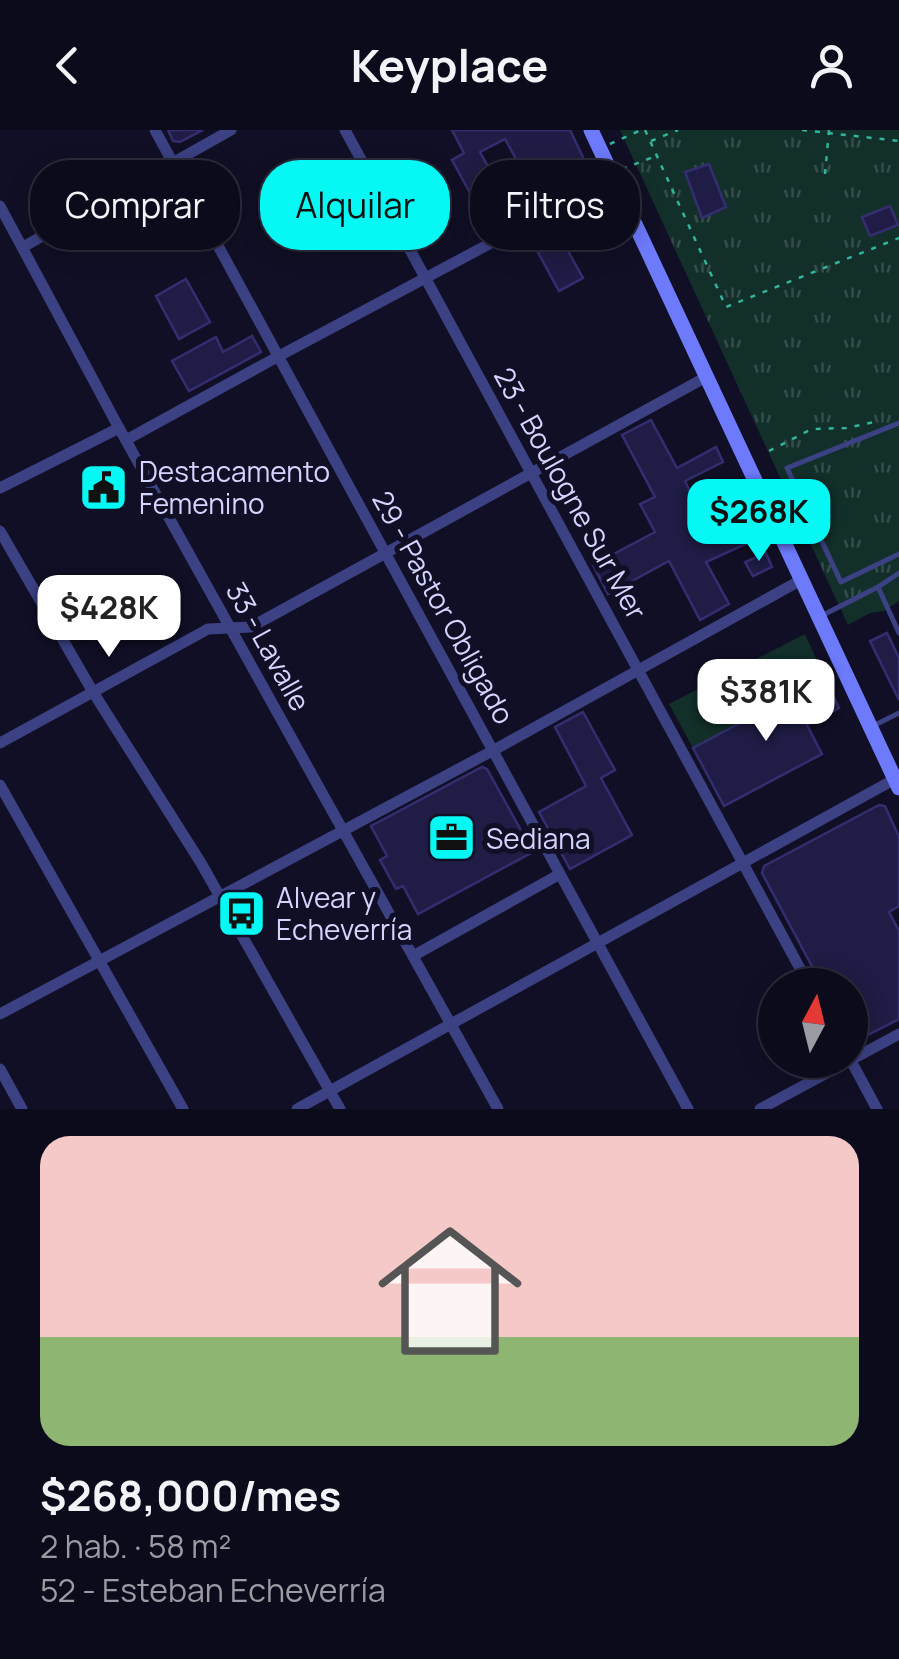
<!DOCTYPE html>
<html lang="es">
<meta charset="utf-8">
<style>
body{margin:0;font-family:Manrope,sans-serif;background:#151425;color:#f1f3f6;height:100vh;display:flex;flex-direction:column;font-size:38px;white-space:nowrap}
*{box-sizing:border-box;margin:0}
p{font-size:32px;color:#9a9ba3}
.icon{flex:none;width:55px;height:55px;fill:none;stroke:currentColor;stroke-width:2;stroke-linecap:round;stroke-linejoin:round}
.map{position:relative;height:979px;overflow:hidden}
.drawer{display:flex;flex-direction:column;background:#0c0b1c;flex:1}
.drawer>*{flex:none}
.top-card{position:absolute;left:30px;top:30px;width:840px;height:90px;display:flex;gap:20px}
.needle{width:65px;rotate:7deg}
.fabs{position:absolute;left:758px;top:838px;display:grid;gap:20px}
.fabs a{display:grid;place-items:center;width:110px;height:110px;border-radius:50%;background:#0c0b1c;box-shadow:0 5px 25px #0003,0 0 0 2px #2c2b3b;font-size:50px}
.price{position:absolute;translate:-50% -85px;padding:0 22px;border-radius:20px;background:#fff;color:#222;font-size:32px;line-height:65px;filter:drop-shadow(0 2px 5px #0008)}
.price::after{content:'';position:absolute;left:50%;top:60px;width:30px;height:22px;margin-left:-15px;background:inherit;clip-path:polygon(0 0,100% 0,50% 100%)}
.price.current{background:#06f8f4;color:#111}
ul{padding:0;list-style:none}
li{display:grid;align-content:center;gap:20px;height:530px;padding:0 40px}
li+li{border-top:2px solid #2c2b3b}
li span{display:grid;place-items:center;height:310px;border-radius:30px;color:#555}
li>.icon{margin-inline-start:auto}
span .icon{width:180px;height:180px;fill:#fffc;stroke-width:1}
li b{font-size:42px}
.pill{padding:0 35px;border-radius:40px;background:#0c0b1c;box-shadow:0 5px 25px #0003,0 0 0 2px #2c2b3b;font-size:35px;line-height:90px}
.pill.current{background:#06f8f4;color:#111}
header{display:flex;justify-content:space-between;align-items:center;height:130px;padding:0 40px;background:#0c0b1c;font-size:45px;font-weight:700}
.map>svg:first-child{display:block}
.grass{fill:#122f2a}
.park{fill:url(#park-tufts)}
.building{fill:#1f1c45;stroke:#342e71;stroke-width:2.5}
.lines{fill:none;stroke-linecap:round;stroke-linejoin:round}
.path{stroke:#32b49d;stroke-width:2.5;stroke-dasharray:5 8;stroke-linecap:butt}
.lane{stroke:#3b4183;stroke-width:5}
.street{stroke:#3b4183;stroke-width:11}
.secondary{stroke:#6d7afc;stroke-width:15}
.labels{text-anchor:middle;dominant-baseline:central;stroke-width:10;stroke-linejoin:round;paint-order:stroke}
.poi-label{font-size:28px;fill:#d4d4fe;stroke:#100f25;text-anchor:start}
.street-label{font-size:28px;fill:#d4d4fe;stroke:#100f25}
</style>
<header><svg class="icon" aria-label="back" viewBox="0 0 24 24"><path d="M15 5l-7 7 7 7"/></svg>Keyplace<svg class="icon" aria-label="person" viewBox="0 0 24 24"><circle cx="12" cy="8" r="4"/><path d="M4 21q1-7 8-7t8 7"/></svg></header>
<div class="map">
<svg width="899" height="979" viewBox="0 0 899 979">
<defs>
<pattern id="park-tufts" width="24" height="20" patternUnits="userSpaceOnUse" patternTransform="scale(2.5)"><rect width="24" height="20" fill="#122f2a"/><path d="M3 7l-1-3M5 7V3M7 7l1-3M15 17l-1-3M17 17v-4M19 17l1-3" fill="none" stroke="#344c4a"/></pattern>
</defs>
<rect width="100%" height="100%" fill="#100f25"/>
<polygon class="grass" points="805,504 825,548 693,618 669,574"/>
<polygon class="park" points="620,0 899,0 899,471 884,481 870,483 848,495"/>
<g class="building">
<polygon points="168,0 203,0 180,12 173,11"/>
<polygon points="452,0 570,0 589,40 586,45 539,71 505,9 480,22 514,84 489,98 452,30 464,23"/>
<polygon points="709,34 726,77 702,88 685,42"/>
<polygon points="890,76 898,95 870,106 862,87"/>
<polygon points="552,92 583,148 559,161 528,104"/>
<polygon points="186,149 210,192 179,209 156,166"/>
<polygon points="252,206 261,222 189,261 172,231 216,207 223,222"/>
<polygon points="651,290 677,338 716,317 723,332 685,351 700,382 738,364 759,408 706,432 729,474 700,490 669,431 608,464 593,435 655,402 640,374 655,367 622,305"/>
<polygon points="766,423 772,437 753,446 745,432"/>
<polygon points="887,503 899,528 899,570 870,511"/>
<polygon points="825,548 839,578 807,595 822,624 724,676 693,618"/>
<polygon points="583,582 615,640 601,648 632,705 570,739 539,682 586,656 555,597"/>
<polygon points="482,637 487,639 533,722 418,784 403,756 396,759 380,730 387,726 371,696"/>
<polygon points="879,675 885,676 899,707 899,776 889,782 899,801 899,889 858,910 850,908 850,855 822,855 762,743 764,736"/>
</g>
<g class="lines">
<g class="path">
<polyline points="645,0 726,177 899,108"/>
<polyline points="802,0 899,11"/>
<polyline points="651,11 678,0"/>
<polyline points="610,14 641,0"/>
<polyline points="622,39 656,26"/>
<polyline points="825,44 829,0"/>
<polyline points="769,321 812,299 846,298 879,291"/>
</g>
<g class="lane">
<polyline points="899,293 787,338 841,452 899,424"/>
<polyline points="878,457 899,503"/>
<polyline points="823,485 878,457 899,443"/>
<polyline points="873,596 899,583"/>
</g>
<g class="street">
<polyline points="155,0 688,979"/>
<polyline points="345,0 809,855"/>
<polyline points="0,76 119,298 498,979"/>
<polyline points="23,117 231,0"/>
<polyline points="126,310 279,226 613,48"/>
<polyline points="0,358 119,298"/>
<polyline points="0,401 93,562 201,733 340,979"/>
<polyline points="0,613 208,499 251,497 708,246"/>
<polyline points="0,655 183,979"/>
<polyline points="413,826 560,744"/>
<polyline points="0,884 494,620 801,450"/>
<polyline points="850,929 877,979"/>
<polyline points="0,939 22,979"/>
<polyline points="297,979 895,649"/>
<polyline points="760,979 899,904"/>
</g>
<polyline class="secondary" points="591,0 899,658"/>
</g>
<defs>
<symbol id="civic-square" viewBox="-11 -11 22 22"><rect x="-9" y="-9" width="18" height="18" rx="4" fill="#06f8f4" stroke="#100f25"/><path d="M-.6-6.5H3V-4.5H.6V-3L4-1V1h2V6H-6V1h2V-1L-.6-3ZM-1.2 2.5V6h2.4V2.5Z" fill="#111"/></symbol>
<symbol id="office-square" viewBox="-11 -11 22 22"><rect x="-9" y="-9" width="18" height="18" rx="4" fill="#06f8f4" stroke="#100f25"/><path d="M-6-3h4V-5.5h4V-3h4V5H-6ZM-1-4.5V-3h2v-1.5ZM-6 0V1H6V0Z" fill="#111"/></symbol>
<symbol id="bus-square" viewBox="-11 -11 22 22"><rect x="-9" y="-9" width="18" height="18" rx="4" fill="#06f8f4" stroke="#100f25"/><path d="M-5-6H5V4H4V6H2V4H-2V6H-4V4H-5ZM-3.5-4V0h7V-4ZM-3.5 1.2v1.5H-2V1.2ZM2 1.2v1.5H3.5V1.2Z" fill="#111"/></symbol>
</defs>
<g fill-rule="evenodd">
<use href="#civic-square" x="76" y="330" width="55" height="55"/>
<use href="#office-square" x="424" y="680" width="55" height="55"/>
<use href="#bus-square" x="214" y="756" width="55" height="55"/>
</g>
<g class="labels">
<g class="poi-label">
<text x="139" y="341">Destacamento<tspan x="139" dy="32">Femenino</tspan></text>
<text x="486" y="708">Sediana</text>
<text x="276" y="767">Alvear y<tspan x="276" dy="32">Echeverría</tspan></text>
</g>
<g class="street-label">
<text transform="translate(571 363) rotate(61)">23 - Boulogne Sur Mer</text>
<text transform="translate(444 477) rotate(61)">29 - Pastor Obligado</text>
<text transform="translate(269 516) rotate(61)">33 - Lavalle</text>
</g>
</g>
</svg>
<div class="fabs">
<a><svg class="needle" viewBox="-14 -14 28 28"><path d="M0-13l5 13h-10z" fill="#e53935"/><path d="M0 13l5-13h-10z" fill="#9a9ba3"/></svg></a>
</div>
<b class="price current" style="left:759px;top:434px">$268K</b>
<b class="price" style="left:109px;top:530px">$428K</b>
<b class="price" style="left:766px;top:614px">$381K</b>
<div class="top-card">
<a class="pill">Comprar</a>
<a class="pill current">Alquilar</a>
<a class="pill">Filtros</a>
</div>
</div>
<section class="drawer">
<ul>
<li><span style="background:linear-gradient(#f6c9c9 65%,#8fb573 0)"><svg class="icon" aria-label="home" viewBox="0 0 24 24"><path d="M3 11l9-7 9 7M6 9v11h12V9"/></svg></span><div><b>$268,000/mes</b><p>2 hab. · 58 m²</p><p>52 - Esteban Echeverría</p></div></li>
</ul>
</section>
